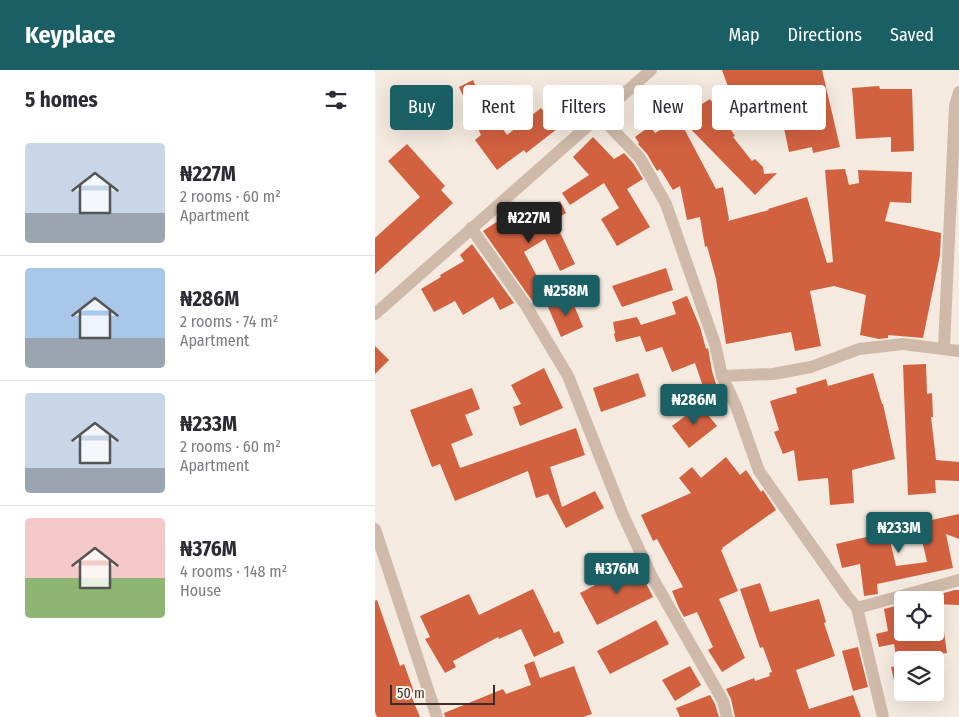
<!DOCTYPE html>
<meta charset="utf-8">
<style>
body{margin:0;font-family:"Fira Sans Condensed",sans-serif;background:#f7f7f7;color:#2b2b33;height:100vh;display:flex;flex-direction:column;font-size:19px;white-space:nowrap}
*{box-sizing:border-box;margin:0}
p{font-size:16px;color:#7c7c81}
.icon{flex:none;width:28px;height:28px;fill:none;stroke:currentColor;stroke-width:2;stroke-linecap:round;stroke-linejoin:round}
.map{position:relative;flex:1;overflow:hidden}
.details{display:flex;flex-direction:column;background:#fff;width:375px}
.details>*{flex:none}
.hud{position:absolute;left:15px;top:15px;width:475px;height:45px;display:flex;gap:10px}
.tools{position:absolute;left:519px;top:521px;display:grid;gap:10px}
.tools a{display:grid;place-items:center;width:50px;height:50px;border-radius:5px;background:#fff;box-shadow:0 5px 20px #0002;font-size:25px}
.scale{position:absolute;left:15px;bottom:12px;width:105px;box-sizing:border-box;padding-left:5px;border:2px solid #3c2f29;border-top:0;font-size:14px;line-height:18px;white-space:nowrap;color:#3c2f29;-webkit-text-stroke:4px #fcf4ec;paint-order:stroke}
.price{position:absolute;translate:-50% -42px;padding:0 11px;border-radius:5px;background:#195f63;color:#fff;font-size:16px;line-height:32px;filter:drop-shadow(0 1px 2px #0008)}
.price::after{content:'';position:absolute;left:50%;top:30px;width:15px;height:11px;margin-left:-8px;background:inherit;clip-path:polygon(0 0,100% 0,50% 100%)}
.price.selected{background:#222;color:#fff}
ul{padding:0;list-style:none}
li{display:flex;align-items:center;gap:15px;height:125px;padding:0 25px}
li+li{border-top:1px solid #e1e1e2}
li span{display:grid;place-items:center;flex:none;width:140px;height:100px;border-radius:5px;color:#555}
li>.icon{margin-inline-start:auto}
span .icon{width:60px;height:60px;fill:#fffc;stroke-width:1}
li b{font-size:21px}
h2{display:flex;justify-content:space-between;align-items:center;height:60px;padding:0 25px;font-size:21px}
.tag{padding:0 18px;border-radius:5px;background:#fff;box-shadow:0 5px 20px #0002;font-size:18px;line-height:45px}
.tag.selected{background:#195f63;color:#fff}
header{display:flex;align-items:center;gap:30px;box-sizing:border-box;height:70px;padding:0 25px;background:#195f63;color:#fff}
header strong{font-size:24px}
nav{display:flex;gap:28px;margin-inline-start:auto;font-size:18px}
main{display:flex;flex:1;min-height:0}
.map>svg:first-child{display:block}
.building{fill:#d26140}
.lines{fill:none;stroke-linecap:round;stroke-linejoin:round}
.minor{stroke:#cfbaa9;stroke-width:12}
.tertiary{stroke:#cfbaa9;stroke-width:12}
</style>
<header>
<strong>Keyplace</strong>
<nav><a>Map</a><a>Directions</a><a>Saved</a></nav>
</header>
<main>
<section class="details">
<h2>5 homes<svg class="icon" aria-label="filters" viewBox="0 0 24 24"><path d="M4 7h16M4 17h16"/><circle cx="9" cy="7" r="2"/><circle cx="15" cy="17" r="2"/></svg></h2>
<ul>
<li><span style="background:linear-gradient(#c9d6e8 70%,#9aa5b1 0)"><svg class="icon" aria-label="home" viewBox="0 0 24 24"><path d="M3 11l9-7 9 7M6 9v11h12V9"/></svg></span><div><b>₦227M</b><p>2 rooms · 60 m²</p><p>Apartment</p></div></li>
<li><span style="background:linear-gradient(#a9c7e8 70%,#9aa5b1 0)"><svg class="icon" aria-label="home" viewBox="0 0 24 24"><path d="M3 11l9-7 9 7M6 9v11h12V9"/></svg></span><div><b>₦286M</b><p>2 rooms · 74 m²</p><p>Apartment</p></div></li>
<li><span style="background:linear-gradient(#c9d6e8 75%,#9aa5b1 0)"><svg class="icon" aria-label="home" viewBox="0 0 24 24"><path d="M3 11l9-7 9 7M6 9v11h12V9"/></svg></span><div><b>₦233M</b><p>2 rooms · 60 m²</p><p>Apartment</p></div></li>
<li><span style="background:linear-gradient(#f6c9c9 60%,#8fb573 0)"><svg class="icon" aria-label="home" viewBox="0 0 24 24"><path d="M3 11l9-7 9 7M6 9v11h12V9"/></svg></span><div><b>₦376M</b><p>4 rooms · 148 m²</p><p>House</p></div></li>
</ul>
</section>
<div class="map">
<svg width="584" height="647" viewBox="0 0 584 647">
<rect width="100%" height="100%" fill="#f5eadf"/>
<g class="building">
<polygon points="347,0 447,0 465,77 438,83 437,77 414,82 407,49 378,60 355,22"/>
<polygon points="98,10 118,56 123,52 132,65 166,38 182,59 151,83 149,80 122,100 100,70 106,65 84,17"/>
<polygon points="504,16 505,19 537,19 539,81 516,82 516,67 481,69 477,18"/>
<polygon points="307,19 319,39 335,29 360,66 358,67 377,91 380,89 388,97 389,104 402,103 380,125 302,45 299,48 289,30"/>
<polygon points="304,49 341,119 348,117 354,149 353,151 394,140 393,139 432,127 452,193 458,192 450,100 470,99 474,115 484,113 483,100 537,102 536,133 515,132 510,151 566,163 565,185 548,268 513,265 513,268 504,269 485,265 491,225 459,216 435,221 446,276 420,281 416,262 351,274 341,209 332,176 330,177 325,147 312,150 305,116 298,120 285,99 282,101 272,84 263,74 264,73 260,67 275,56 280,63"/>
<polygon points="218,67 239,89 249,83 258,93 268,109 252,119 275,157 242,176 226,149 244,138 229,113 195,135 187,123 214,105 198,87"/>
<polygon points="32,74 70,116 66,120 78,133 0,204 0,168 45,127 13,91"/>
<polygon points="185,131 191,143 179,150 200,194 185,201 170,169 149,182 172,225 158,232 108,161 147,135 156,148"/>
<polygon points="97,174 139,233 125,240 118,227 88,245 80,231 59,242 46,219 66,207 65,205 89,191 85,185"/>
<polygon points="291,198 298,220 247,237 237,216"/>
<polygon points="312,226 325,257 331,279 333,278 337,301 345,327 333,331 320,293 297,302 287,277 271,282 265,266 241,272 239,264 240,263 238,252 262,247 266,255 301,244 297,232"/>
<polygon points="196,228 208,257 186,267 173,237"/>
<polygon points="0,276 14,290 0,304"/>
<polygon points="551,294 552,324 557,323 558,347 556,347 561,390 584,392 584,411 560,410 561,423 533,425 528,295"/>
<polygon points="169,298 188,338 145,356 138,337 146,334 136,315"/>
<polygon points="263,303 271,326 226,342 218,318"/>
<polygon points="498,303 507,334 508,334 520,389 477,400 479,433 455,435 453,408 423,411 419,380 408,384 399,362 404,360 395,331 422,323 421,318 451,309 453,316"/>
<polygon points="97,318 105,339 90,345 98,365 76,374 85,398 201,358 210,385 175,397 187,437 220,421 229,438 191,458 173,424 161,428 153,401 80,431 65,394 57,397 35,340"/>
<polygon points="325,335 342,356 314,378 297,356"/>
<polygon points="351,387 365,405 371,400 386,422 388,420 401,440 347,478 348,479 346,480 363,521 344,529 370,588 347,602 333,580 338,577 322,542 309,547 304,538 297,521 308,517 282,469 278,471 266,445 316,423 304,408 317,397 326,408"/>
<polygon points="584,444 584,469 571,464 578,498 502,514 503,524 489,526 485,494 467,498 461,474 513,462 521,496 552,492 543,453"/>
<polygon points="261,494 278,527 222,555 205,523"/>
<polygon points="385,513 395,542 444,529 451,552 449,553 460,586 421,600 434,639 478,625 486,647 360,647 356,629 351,619 379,608 380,611 395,606 394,603 397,602 388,577 385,578 365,519"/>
<polygon points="158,519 179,563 184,561 189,573 159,587 146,559 124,569 123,567 78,591 81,597 70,603 50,569 55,567 45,546 94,524 104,545"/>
<polygon points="580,520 584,520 584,535 560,534 560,530 542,530"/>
<polygon points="2,530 25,596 29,594 39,622 35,623 45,647 2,647 0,642 0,531"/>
<polygon points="528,534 528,562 569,562 572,583 522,591 519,574 504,577 501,564 513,561 509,539"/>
<polygon points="281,550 294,574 235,604 222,581"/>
<polygon points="483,577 493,617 478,621 467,581"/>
<polygon points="159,591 165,608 199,596 217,644 208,647 70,647 69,643 128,619 131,624 156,615 149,595"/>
<polygon points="528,595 528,628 523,628 516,597"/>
<polygon points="315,596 326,615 300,631 287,610"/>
<polygon points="335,625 340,634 344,647 305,647 301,638"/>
</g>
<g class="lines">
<g class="minor">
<polyline points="224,45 265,88 291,134 340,274 347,306 361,336 384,401 472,526 482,538 508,647"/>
<polyline points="96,158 150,234 193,306 248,445 277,507 348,631 352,647"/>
<polyline points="569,278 580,36 584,22"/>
<polyline points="347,306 398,304 436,297 484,279 528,274 584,281"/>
<polyline points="0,459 62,647"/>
<polyline points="482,538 584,510"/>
</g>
<polyline class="tertiary" points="0,244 276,0"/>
</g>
</svg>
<div class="tools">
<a><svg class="icon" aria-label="locate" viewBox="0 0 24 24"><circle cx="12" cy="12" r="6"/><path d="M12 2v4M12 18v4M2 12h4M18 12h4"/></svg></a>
<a><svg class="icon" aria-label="layers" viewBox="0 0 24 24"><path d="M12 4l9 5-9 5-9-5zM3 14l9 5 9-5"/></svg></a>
</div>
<div class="scale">50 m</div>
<b class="price selected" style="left:154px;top:174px">₦227M</b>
<b class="price" style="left:191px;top:247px">₦258M</b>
<b class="price" style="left:319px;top:356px">₦286M</b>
<b class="price" style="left:524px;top:484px">₦233M</b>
<b class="price" style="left:242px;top:525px">₦376M</b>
<div class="hud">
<a class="tag selected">Buy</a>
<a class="tag">Rent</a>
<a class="tag">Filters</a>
<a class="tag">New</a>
<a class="tag">Apartment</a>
</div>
</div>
</main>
